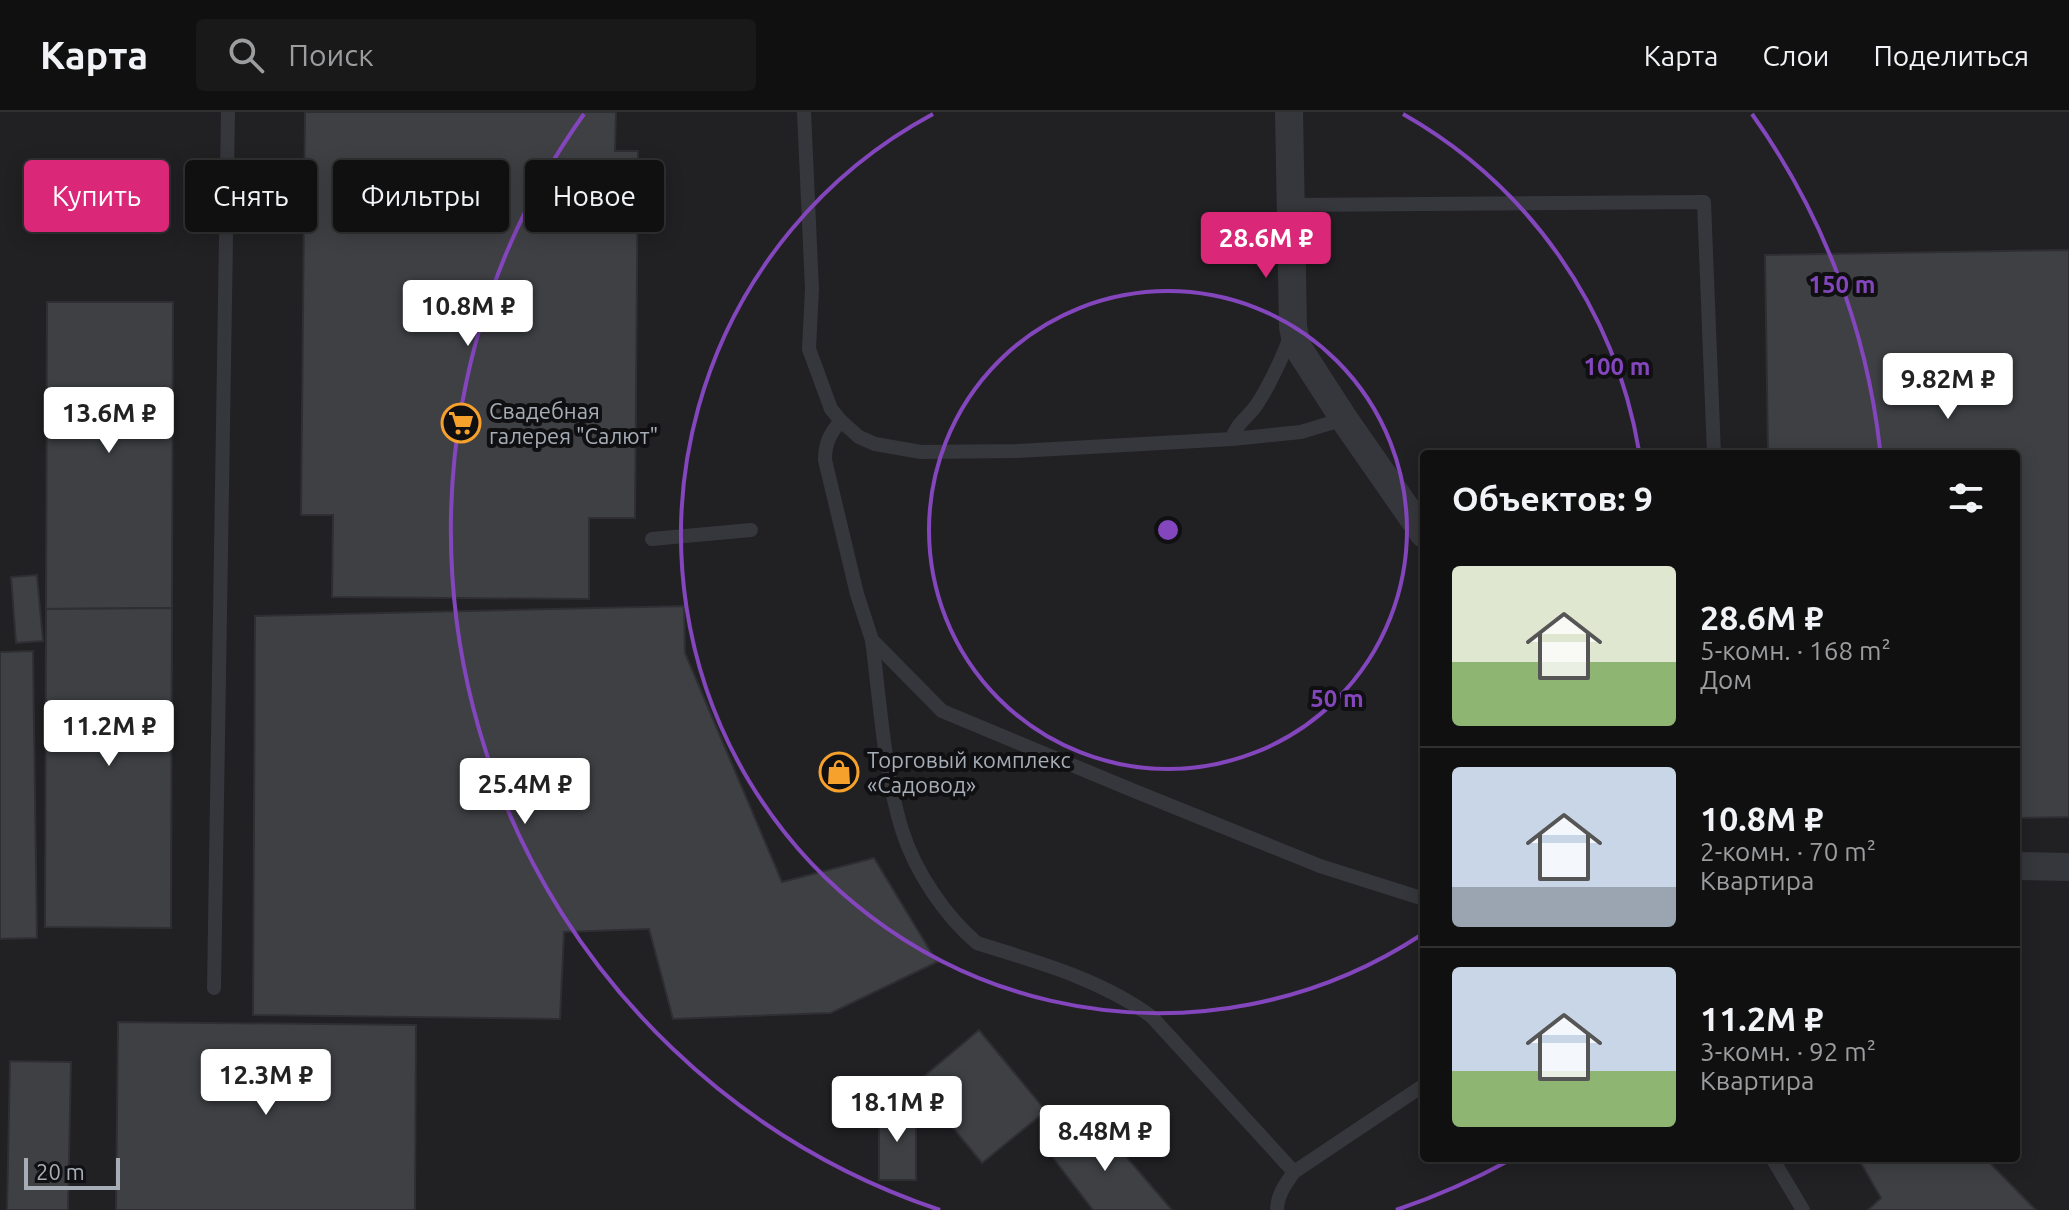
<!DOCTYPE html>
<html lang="ru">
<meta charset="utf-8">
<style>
body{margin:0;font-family:Ubuntu,sans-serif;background:#19191a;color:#f1f3f6;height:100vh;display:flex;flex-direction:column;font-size:30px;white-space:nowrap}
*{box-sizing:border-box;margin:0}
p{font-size:26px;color:#9c9d9f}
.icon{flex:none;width:44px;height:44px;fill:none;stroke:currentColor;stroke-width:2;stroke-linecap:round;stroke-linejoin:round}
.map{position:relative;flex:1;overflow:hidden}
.drawer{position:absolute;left:1420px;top:338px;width:600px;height:712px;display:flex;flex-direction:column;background:#101011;border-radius:8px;box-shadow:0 4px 20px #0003,0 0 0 2px #303031}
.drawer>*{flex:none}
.banner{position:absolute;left:24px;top:48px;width:760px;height:72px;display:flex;gap:16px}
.scale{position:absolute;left:24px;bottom:20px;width:96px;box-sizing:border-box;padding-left:8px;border:4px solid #a6adb7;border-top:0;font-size:22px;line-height:28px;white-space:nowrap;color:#a6adb7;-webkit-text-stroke:6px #101012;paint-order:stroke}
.price{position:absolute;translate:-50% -68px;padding:0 18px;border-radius:8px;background:#fff;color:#222;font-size:26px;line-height:52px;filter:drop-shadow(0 2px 4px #0008)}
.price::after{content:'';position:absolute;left:50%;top:48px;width:24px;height:18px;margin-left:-12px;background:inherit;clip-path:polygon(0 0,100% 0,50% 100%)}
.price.selected{background:#db2777;color:#fff}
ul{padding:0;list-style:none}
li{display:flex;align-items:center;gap:24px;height:200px;padding:0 32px}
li+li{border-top:2px solid #303031}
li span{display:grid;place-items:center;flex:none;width:224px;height:160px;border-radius:8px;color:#555}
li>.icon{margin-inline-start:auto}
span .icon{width:96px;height:96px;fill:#fffc;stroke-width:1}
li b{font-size:34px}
h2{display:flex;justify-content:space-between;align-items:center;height:96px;padding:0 32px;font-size:34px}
.pill{padding:0 28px;border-radius:8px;background:#101011;box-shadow:0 4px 20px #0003,0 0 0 2px #303031;font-size:28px;line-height:72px}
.pill.selected{background:#db2777;color:#fff}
header{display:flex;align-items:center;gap:48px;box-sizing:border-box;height:112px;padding:0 40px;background:#101011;border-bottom:2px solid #303031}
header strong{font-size:38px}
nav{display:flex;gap:44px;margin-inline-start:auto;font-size:28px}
.search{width:560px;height:72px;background:#19191a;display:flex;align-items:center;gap:20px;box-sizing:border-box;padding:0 28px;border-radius:8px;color:#9c9d9f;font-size:30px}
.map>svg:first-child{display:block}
.built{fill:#212124;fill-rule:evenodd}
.building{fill:#3f4044;stroke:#2f2f33;stroke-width:2}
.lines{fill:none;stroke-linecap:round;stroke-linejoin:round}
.service{stroke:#36373c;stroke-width:14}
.minor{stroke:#36373c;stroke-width:28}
.ring{fill:none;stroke:#8446bd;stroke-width:4}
.labels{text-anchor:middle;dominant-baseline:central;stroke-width:8;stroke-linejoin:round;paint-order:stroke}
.poi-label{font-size:22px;fill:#a6adb7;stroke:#101012;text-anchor:start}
.centre{fill:#8446bd;stroke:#101012;stroke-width:4}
.ring-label{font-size:24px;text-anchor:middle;font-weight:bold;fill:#8446bd;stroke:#101012;stroke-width:8;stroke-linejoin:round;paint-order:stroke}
</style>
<header>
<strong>Карта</strong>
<div class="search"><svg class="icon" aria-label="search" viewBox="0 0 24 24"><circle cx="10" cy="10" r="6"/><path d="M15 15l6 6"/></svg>Поиск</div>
<nav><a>Карта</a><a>Слои</a><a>Поделиться</a></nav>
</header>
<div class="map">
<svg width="2069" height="1098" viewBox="0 0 2069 1098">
<rect width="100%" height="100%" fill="#151517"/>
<path class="built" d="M0 0H2069V1098H0ZM1424 342H2016V1046H1424Z"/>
<g class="building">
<polygon points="305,0 616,0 615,39 638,39 635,406 589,406 589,487 332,485 333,403 301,403"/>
<polygon points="2069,138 2069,705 2016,706 2016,342 1768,342 1765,143"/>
<polygon points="47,190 173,190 172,496 46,497"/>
<polygon points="37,463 43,529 16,531 11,465"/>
<polygon points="684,494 685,541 782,770 874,746 937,850 831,901 673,907 649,817 564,820 560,907 253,903 255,504"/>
<polygon points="172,496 171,816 45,815 46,497"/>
<polygon points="33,539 37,826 0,827 0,540"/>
<polygon points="118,910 416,913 415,1098 116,1098"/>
<polygon points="979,918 1046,999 982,1051 916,971"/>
<polygon points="10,949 71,950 68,1098 7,1098"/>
<polygon points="879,996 916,997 916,1068 879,1068"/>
<polygon points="1093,1006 1172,1098 1093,1098 1050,1042"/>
<polygon points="1858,1046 1985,1046 2036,1098 1868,1098 1881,1086"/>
</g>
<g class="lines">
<g class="service">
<polyline points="804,0 812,177 809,237 831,297 841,309 859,325 875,332 921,340 1018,339 1232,327 1301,320 1344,307"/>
<polyline points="1290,93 1704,90 1714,342"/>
<path d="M841 309C830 321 825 331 825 348L857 482 872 528 942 599 1132 678 1320 754 1424 787"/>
<path d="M1232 327C1236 312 1246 307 1255 295 1266 280 1284 243 1290 224"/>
<polyline points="652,427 751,418"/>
<path d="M872 528C880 589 884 660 902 718 915 759 944 803 977 831 1037 850 1101 867 1152 905L1294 1060"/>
<polyline points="214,876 228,0"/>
<polyline points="1772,1046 1803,1098"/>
<path d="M1277 1098C1277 1083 1286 1071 1294 1060L1424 973"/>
</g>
<g class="minor">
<polyline points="1289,0 1293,215 1297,234 1344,307 1424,422"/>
<polyline points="2016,754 2069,755"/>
</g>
</g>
<g class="ring">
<circle cx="1168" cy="418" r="239"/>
<path d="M1421 823A478 478 0 1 1 933 2M1403 2A478 478 0 0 1 1639 339"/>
<path d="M1510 1048A717 717 0 0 1 1396 1098M940 1098A717 717 0 0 1 584 2M1752 2A717 717 0 0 1 1880 337"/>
</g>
<defs>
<symbol id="supermarket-ring" viewBox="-11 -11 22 22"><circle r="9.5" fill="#101012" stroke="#f7a12d" stroke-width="1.5"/><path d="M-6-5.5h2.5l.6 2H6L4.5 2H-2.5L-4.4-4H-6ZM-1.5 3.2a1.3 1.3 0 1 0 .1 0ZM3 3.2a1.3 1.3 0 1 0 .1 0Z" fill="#f7a12d"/></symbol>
<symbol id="shop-ring" viewBox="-11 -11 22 22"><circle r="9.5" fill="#101012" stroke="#f7a12d" stroke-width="1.5"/><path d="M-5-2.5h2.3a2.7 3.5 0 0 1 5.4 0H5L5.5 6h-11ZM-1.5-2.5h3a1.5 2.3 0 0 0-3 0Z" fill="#f7a12d"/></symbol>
</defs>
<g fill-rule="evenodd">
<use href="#supermarket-ring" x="439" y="289" width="44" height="44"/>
<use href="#shop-ring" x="817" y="638" width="44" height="44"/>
</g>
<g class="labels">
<g class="poi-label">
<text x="489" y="298">Свадебная<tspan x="489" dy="25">галерея "Салют"</tspan></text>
<text x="867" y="647">Торговый комплекс<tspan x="867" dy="25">«Садовод»</tspan></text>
</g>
</g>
<circle cx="1168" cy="418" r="12" class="centre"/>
<g class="ring-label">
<text x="1842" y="181">150 m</text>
<text x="1617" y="263">100 m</text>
<text x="1337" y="595">50 m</text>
</g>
</svg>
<div class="scale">20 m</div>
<b class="price selected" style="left:1266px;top:168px">28.6M ₽</b>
<b class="price" style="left:468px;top:236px">10.8M ₽</b>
<b class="price" style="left:1948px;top:309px">9.82M ₽</b>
<b class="price" style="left:109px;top:343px">13.6M ₽</b>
<b class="price" style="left:109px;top:656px">11.2M ₽</b>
<b class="price" style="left:525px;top:714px">25.4M ₽</b>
<b class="price" style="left:266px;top:1005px">12.3M ₽</b>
<b class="price" style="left:897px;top:1032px">18.1M ₽</b>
<b class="price" style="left:1105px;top:1061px">8.48M ₽</b>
<div class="banner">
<a class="pill selected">Купить</a>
<a class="pill">Снять</a>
<a class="pill">Фильтры</a>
<a class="pill">Новое</a>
</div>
<section class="drawer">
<h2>Объектов: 9<svg class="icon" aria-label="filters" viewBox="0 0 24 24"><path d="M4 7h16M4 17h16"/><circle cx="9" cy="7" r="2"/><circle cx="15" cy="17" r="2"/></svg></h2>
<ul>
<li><span style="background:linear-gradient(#dfe7d0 60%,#8fb573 0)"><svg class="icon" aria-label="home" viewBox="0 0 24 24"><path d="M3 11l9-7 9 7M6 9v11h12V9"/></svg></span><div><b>28.6M ₽</b><p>5-комн. · 168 m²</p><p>Дом</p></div></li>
<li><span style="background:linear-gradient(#c9d6e8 75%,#9aa5b1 0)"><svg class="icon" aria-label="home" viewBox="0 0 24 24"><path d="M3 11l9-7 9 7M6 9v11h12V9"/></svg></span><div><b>10.8M ₽</b><p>2-комн. · 70 m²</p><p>Квартира</p></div></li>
<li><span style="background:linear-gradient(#c9d6e8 65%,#8fb573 0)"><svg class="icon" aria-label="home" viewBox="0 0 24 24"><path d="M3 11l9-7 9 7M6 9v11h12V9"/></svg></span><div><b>11.2M ₽</b><p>3-комн. · 92 m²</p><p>Квартира</p></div></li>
</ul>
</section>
</div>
